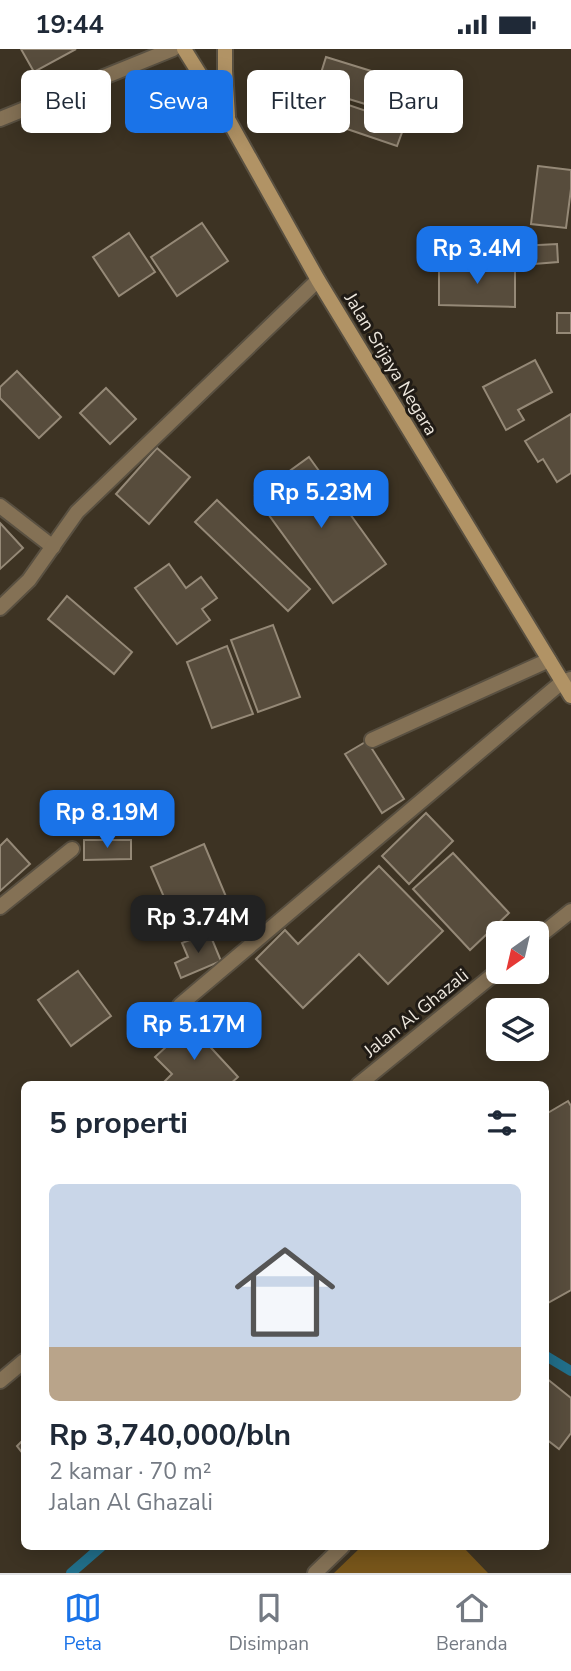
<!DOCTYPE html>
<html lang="id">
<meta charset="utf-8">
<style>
body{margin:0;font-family:"Nunito Sans",sans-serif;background:#f6f6f7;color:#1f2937;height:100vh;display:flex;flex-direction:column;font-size:26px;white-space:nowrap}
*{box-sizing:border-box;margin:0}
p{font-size:23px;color:#747a83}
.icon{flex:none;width:38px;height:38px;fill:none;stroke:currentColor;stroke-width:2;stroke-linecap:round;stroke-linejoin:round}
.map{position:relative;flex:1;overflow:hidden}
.panel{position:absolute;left:21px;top:1032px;width:528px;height:469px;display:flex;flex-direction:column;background:#fff;border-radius:10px;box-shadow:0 4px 18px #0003}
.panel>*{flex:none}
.banner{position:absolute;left:21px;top:21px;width:530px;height:63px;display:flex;gap:14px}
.needle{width:46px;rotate:214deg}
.controls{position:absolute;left:486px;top:872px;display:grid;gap:14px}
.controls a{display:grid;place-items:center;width:63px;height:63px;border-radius:10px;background:#fff;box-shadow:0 4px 18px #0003;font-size:35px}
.price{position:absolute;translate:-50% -60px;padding:0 16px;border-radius:14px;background:#1a73e8;color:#fff;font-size:23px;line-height:46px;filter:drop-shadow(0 2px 4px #0008)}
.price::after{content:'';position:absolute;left:50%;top:42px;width:21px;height:16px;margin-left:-10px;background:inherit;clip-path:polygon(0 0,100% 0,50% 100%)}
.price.current{background:#222;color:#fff}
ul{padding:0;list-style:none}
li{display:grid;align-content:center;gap:14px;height:371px;padding:0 28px}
li span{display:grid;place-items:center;height:217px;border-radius:10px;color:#555}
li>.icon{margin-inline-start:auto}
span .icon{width:126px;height:126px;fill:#fffc;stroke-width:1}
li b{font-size:30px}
h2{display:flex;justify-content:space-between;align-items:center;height:84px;padding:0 28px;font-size:30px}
.tag{padding:0 24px;border-radius:10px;background:#fff;box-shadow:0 4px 18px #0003;font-size:24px;line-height:63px}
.tag.current{background:#1a73e8;color:#fff}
.status{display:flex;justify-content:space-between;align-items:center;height:49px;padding:0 35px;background:#fff;direction:ltr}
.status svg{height:19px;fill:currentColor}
.tabs{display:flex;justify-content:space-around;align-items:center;height:98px;border-top:2px solid #e0e1e3;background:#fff;font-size:19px;color:#747a83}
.tabs a{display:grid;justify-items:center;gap:4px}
.tabs .current{color:#1a73e8}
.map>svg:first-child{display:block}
.green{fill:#77551a}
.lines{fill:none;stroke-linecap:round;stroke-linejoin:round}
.stream{stroke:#216e89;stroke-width:10}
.building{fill:#574c3c;stroke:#958977;stroke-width:2}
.lane-casing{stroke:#595041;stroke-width:18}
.street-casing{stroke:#595041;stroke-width:18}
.secondary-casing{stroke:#595041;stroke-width:18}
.lane{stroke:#847155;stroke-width:14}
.street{stroke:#847155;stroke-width:14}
.secondary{stroke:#b19365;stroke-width:14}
.labels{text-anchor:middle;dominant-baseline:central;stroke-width:6;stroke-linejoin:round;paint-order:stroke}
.street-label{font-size:18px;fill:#eee8de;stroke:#201b15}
</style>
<div class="status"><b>19:44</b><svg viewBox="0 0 49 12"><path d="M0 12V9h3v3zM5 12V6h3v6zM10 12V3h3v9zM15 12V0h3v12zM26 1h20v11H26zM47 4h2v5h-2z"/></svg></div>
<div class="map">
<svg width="571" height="1524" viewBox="0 0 571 1524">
<rect width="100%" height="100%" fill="#3d3323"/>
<polygon class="green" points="361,1498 463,1498 488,1524 334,1524"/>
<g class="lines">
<g class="stream">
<polyline points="546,1307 571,1322"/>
<polyline points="71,1524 101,1498"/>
</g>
</g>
<g class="building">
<polygon points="21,0 76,0 34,23"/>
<polygon points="326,8 397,30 388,62 316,40"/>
<polygon points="310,43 405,75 397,97 303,65"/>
<polygon points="538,117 571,121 571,140 566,179 531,175"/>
<polygon points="202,174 228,212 177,247 151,208"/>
<polygon points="129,184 155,223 119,247 93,208"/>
<polygon points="557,195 558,213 522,216 520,197"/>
<polygon points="439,216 515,218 515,258 439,256"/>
<rect x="557" y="264" width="14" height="20"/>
<polygon points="535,311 552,343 518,361 524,371 506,381 483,338"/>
<polygon points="17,322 61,368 39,389 0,349 0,338"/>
<polygon points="106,339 136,370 110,395 80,364"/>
<polygon points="571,365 571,424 557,433 543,410 538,413 525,392"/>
<polygon points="157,399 190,428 149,475 116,445"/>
<polygon points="309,408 386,515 333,554 255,447"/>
<polygon points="217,451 310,540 288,562 195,473"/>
<polygon points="0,474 23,499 0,520"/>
<polygon points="169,515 186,539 201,528 217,549 202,560 210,571 177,595 135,539"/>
<polygon points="67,547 132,603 114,625 48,570"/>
<polygon points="273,576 300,648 258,663 231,591"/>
<polygon points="227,597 253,665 212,679 187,613"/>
<polygon points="367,692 404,750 382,764 345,705"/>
<polygon points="426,764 453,792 409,835 382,807"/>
<polygon points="7,790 30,815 0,842 0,797"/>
<polygon points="84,791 131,791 131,810 84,811"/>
<polygon points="204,795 232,862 203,875 194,852 170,862 151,818"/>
<polygon points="453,804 509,864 470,901 413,840"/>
<polygon points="379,817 443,882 388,935 359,905 303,959 256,910 285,881 298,895"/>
<polygon points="209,883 221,912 181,929 175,914 188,908 182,894"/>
<polygon points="78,922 111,967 71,997 38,951"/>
<polygon points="190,976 238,1028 229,1036 161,1036 172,1025 155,1008"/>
<polygon points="568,1052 571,1057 571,1241 546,1255 546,1065"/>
<polygon points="546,1329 571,1349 571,1384 559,1400 546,1390"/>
<polygon points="24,1390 24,1406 17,1397"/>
</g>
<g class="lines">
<defs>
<g id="lane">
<polyline points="372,691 549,611"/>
<polyline points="315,1524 342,1498"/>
</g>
<g id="street">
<polyline points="0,70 173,0"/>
<polyline points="0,457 53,498"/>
<polyline points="0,559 29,531 77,463 318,231"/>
<polyline points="0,858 72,800"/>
<polyline points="537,889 571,862"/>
<polyline points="180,956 562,633 571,630"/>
<polyline points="358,1036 499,921"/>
<polyline points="0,1332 24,1312"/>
</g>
<g id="secondary">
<polyline points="184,0 229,72 318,231 571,647"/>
<polyline points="225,0 225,22 228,67"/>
</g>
</defs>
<use href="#lane" class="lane-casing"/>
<use href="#street" class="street-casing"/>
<use href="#secondary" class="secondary-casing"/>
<use href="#lane" class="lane"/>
<use href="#street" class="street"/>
<use href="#secondary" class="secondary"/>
</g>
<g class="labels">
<g class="street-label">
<text transform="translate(391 315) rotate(59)">Jalan Srijaya Negara</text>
<text transform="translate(416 964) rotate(-39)">Jalan Al Ghazali</text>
</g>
</g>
</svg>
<div class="controls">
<a><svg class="needle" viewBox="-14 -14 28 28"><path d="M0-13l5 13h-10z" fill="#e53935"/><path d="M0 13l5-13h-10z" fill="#747a83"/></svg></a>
<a><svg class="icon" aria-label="layers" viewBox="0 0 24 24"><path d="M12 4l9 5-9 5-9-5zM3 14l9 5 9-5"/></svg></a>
</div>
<b class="price" style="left:477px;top:237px">Rp 3.4M</b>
<b class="price" style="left:321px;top:481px">Rp 5.23M</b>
<b class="price" style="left:107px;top:801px">Rp 8.19M</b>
<b class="price current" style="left:198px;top:906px">Rp 3.74M</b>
<b class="price" style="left:194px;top:1013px">Rp 5.17M</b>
<div class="banner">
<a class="tag">Beli</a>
<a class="tag current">Sewa</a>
<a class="tag">Filter</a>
<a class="tag">Baru</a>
</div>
<section class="panel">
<h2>5 properti<svg class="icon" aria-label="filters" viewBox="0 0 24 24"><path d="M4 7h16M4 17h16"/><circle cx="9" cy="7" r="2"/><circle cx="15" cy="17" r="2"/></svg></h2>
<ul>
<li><span style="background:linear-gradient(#c9d6e8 75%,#b9a48a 0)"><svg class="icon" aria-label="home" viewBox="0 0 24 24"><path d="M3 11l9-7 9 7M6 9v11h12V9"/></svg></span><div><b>Rp 3,740,000/bln</b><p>2 kamar · 70 m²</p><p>Jalan Al Ghazali</p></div></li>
</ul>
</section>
</div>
<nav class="tabs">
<a class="current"><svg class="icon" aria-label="map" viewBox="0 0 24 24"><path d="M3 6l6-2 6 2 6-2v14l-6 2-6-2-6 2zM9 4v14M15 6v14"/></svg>Peta</a>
<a><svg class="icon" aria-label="saved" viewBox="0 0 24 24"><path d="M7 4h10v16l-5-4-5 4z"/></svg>Disimpan</a>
<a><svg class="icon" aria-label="home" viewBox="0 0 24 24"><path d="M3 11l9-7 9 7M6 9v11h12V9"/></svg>Beranda</a>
</nav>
